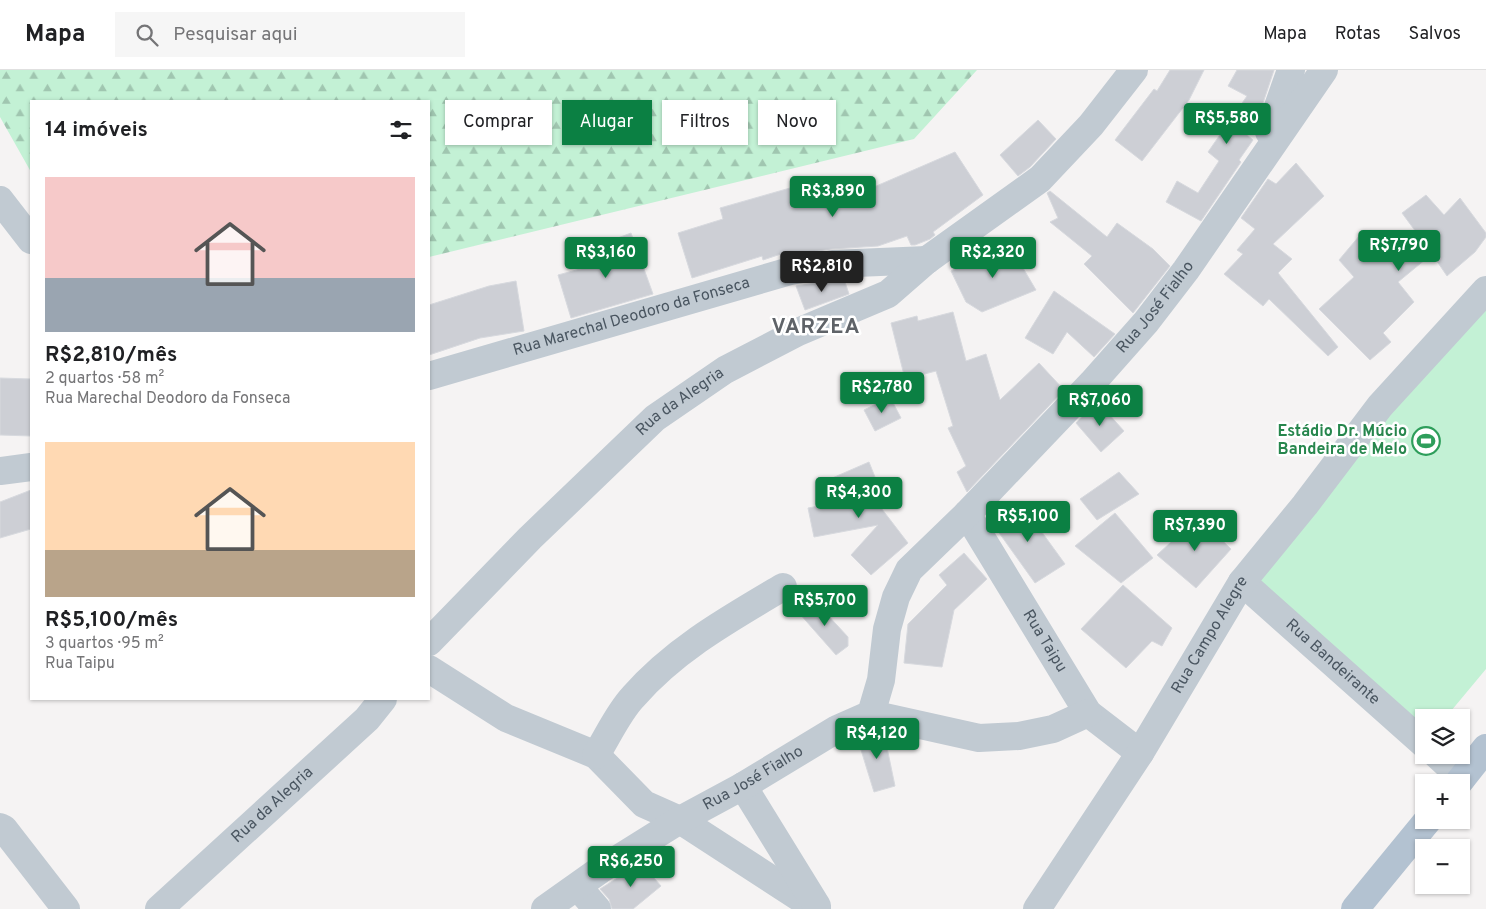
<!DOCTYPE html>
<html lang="pt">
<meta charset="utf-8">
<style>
body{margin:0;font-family:Overpass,sans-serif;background:#f6f6f6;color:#202124;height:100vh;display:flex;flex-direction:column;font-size:19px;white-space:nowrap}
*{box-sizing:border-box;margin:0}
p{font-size:16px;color:#757577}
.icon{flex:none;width:28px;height:28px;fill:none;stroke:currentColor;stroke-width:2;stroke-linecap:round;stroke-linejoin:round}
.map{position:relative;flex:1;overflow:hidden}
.details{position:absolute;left:30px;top:30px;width:400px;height:600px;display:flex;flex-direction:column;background:#fff;border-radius:0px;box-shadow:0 1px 4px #0004}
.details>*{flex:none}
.hud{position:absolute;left:445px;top:30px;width:475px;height:45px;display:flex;gap:10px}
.controls{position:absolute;left:1415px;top:639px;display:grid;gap:10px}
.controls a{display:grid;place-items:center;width:55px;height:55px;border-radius:0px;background:#fff;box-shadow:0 1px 4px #0004;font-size:25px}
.price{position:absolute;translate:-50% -42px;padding:0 11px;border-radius:5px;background:#0b8043;color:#fff;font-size:16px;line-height:32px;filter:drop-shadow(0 1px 2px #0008)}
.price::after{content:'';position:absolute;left:50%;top:30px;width:15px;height:11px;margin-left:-8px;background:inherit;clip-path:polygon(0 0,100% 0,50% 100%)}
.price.active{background:#222;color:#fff}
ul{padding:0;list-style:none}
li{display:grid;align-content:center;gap:10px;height:265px;padding:0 15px}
li span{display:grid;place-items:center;height:155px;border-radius:0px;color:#555}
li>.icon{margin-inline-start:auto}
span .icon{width:90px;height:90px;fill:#fffc;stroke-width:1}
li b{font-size:21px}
h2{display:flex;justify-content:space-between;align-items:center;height:60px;padding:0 15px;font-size:21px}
.chip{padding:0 18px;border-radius:0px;background:#fff;box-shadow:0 1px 4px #0004;font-size:18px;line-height:45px}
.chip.active{background:#0b8043;color:#fff}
header{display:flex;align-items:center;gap:30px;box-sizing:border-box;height:70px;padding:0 25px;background:#fff;border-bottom:1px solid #e0e0e0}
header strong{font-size:24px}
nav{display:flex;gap:28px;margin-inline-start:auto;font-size:18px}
.search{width:350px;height:45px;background:#f6f6f6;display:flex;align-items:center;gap:12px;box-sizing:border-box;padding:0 18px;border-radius:0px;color:#757577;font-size:19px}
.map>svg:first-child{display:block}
.forest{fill:url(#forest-firs)}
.pitch{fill:#c3f1d5}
.building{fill:#cdcfd5;stroke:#d7d9de}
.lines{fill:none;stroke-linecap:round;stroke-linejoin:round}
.minor{stroke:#c1cad2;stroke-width:28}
.primary{stroke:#b3c2d1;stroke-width:28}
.labels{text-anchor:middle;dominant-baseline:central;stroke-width:5;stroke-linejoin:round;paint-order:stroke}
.street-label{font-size:16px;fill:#4a5661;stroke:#fff}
.leisure-label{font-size:16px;font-weight:bold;fill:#27864d;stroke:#fff;text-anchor:end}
.district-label{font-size:21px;font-weight:bold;letter-spacing:1px;fill:#5f6368;stroke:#fff}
</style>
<header>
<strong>Mapa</strong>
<div class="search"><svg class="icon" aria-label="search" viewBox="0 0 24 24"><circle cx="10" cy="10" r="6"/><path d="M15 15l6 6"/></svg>Pesquisar aqui</div>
<nav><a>Mapa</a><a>Rotas</a><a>Salvos</a></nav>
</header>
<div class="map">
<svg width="1486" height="839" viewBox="0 0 1486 839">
<defs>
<pattern id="forest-firs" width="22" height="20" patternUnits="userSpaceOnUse" patternTransform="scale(1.25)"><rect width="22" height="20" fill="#c3f1d5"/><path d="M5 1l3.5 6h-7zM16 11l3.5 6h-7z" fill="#a0c6b0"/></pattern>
</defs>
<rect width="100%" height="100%" fill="#f5f3f3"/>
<polygon class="forest" points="0,0 977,0 914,69 429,187 429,31 31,31 31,102 0,47"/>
<polygon class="pitch" points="1486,233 1486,599 1446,647 1424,648 1424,663 1248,510"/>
<g class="building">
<polygon points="1170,0 1204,0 1189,30 1142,91 1115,70 1154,19 1157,21"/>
<polygon points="1237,0 1274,0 1259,45 1247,65 1253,70 1239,90 1241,92 1201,151 1166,132 1177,111 1198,123 1219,91 1208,82 1247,26 1228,16"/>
<polygon points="1038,50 1056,69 1030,97 1018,106 1000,85"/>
<polygon points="955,82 983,125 933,162 935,165 930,169 915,175 911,175 907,166 878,176 831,179 784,186 784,183 763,190 762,186 692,208 678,163 723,149 720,138 797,116 800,128 824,122 825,131 873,115 874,117"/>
<polygon points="1296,93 1324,126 1273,174 1292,189 1278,203 1338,277 1328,286 1269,229 1263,236 1224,204 1243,184 1237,180 1255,159 1241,148 1268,109 1276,114"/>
<polygon points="1050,121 1107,167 1117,153 1153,179 1170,196 1133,243 1084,194 1092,186 1050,152 1058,148 1047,123"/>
<polygon points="1426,125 1444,145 1460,128 1486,163 1486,167 1475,182 1447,206 1432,184 1398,212 1414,232 1383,263 1391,272 1370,290 1319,239 1354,207 1339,190 1360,165 1380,191 1416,162 1402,143"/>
<polygon points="631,163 653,224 571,248 558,205 584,198 581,190 605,181 602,174"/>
<polygon points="1002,176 1010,176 1036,220 982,242 966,232 951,201"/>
<polygon points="844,209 849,224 805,240 796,216"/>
<polygon points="516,211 524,261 480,268 429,285 429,235 489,216"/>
<polygon points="1054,221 1115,264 1094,287 1067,262 1053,284 1025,268"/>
<polygon points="953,242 966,291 986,284 1000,330 1039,293 1064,320 967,422 957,402 966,396 948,358 953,356 936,301 905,309 891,253 917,246 918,251"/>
<polygon points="0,308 31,309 31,366 0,365"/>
<polygon points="890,327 901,348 875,361 864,340"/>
<polygon points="1097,331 1124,361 1101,382 1076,353"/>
<polygon points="869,392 877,412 865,417 908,473 871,505 851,485 878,455 814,467 808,438 840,432 830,409"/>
<polygon points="1119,402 1139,424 1097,450 1080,429"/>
<polygon points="31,420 31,459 0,468 0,432"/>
<polygon points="1020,432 1065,494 1035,513 992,453"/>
<polygon points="1115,443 1153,488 1121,513 1075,476"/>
<polygon points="1198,447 1231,479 1196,518 1157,485"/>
<polygon points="964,483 987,509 954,540 942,597 904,593 908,554 947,515 939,505"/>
<polygon points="1123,515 1172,558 1162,576 1152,571 1126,598 1081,559"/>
<polygon points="812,528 848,567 848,576 836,585 799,543"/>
<polygon points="873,660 884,663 895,716 874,722 857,667"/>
<polygon points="641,793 661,816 633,839 612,839 609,829 600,819"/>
</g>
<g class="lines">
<g class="minor">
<polyline points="1269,62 1291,0"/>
<polyline points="0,130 31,170"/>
<path id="s1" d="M429 306 790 201 833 194 927 190"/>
<polyline points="0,401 31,397"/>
<path id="s2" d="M967 444 1088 643 1140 683"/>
<path id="s3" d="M1242 512 1424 674"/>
<path id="s4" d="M429 572 530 468 655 348 725 300 798 262 888 224 927 190 1040 109 1091 55 1134 0"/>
<polyline points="429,599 506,648 596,685 644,734 680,750 817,839"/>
<polyline points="871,644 979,668 1019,666 1053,659 1088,643"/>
<path d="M596 685C608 666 618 643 633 627 675 579 729 549 783 517"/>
<polyline points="1437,685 1462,708"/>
<polyline points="743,716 817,836"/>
<polyline points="0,757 4,759 66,839"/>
<polyline points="578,817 597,839"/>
<path id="s5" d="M159 839 367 649 383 629"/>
<path id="s6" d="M545 839 600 800 680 750 743 716 837 659 871 644 881 610 887 559 896 527 909 500 967 444 1092 313 1146 252 1186 200 1324 0"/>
<path id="s7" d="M1037 839 1140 683 1242 512 1305 435 1380 336 1486 220"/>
</g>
<g class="primary">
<polyline points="1459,712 1486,678"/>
<polyline points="1355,839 1428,750"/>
</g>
</g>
<defs>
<symbol id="stadium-ring" viewBox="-11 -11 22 22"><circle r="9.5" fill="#fff" stroke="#2e9e5b" stroke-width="1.5"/><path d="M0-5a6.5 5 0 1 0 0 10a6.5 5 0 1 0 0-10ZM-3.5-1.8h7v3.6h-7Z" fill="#2e9e5b"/></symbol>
</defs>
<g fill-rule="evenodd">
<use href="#stadium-ring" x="1410" y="355" width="32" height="32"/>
</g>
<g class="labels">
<g class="street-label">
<text stroke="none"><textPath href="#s6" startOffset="891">Rua José Fialho</textPath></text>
<text stroke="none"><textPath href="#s1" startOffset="211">Rua Marechal Deodoro da Fonseca</textPath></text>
<text stroke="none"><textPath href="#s4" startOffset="348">Rua da Alegria</textPath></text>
<text stroke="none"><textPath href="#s7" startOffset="324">Rua Campo Alegre</textPath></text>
<text stroke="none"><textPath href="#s2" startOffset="149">Rua Taipu</textPath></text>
<text stroke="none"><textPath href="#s3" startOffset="121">Rua Bandeirante</textPath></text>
<text stroke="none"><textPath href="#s6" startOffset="246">Rua José Fialho</textPath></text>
<text stroke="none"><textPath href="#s5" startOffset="154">Rua da Alegria</textPath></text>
</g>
<g class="leisure-label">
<text x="1407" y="362">Estádio Dr. Múcio<tspan x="1407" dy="18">Bandeira de Melo</tspan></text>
</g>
<g class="district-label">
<text x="816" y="257">VARZEA</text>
</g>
</g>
</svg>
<div class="controls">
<a><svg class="icon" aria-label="layers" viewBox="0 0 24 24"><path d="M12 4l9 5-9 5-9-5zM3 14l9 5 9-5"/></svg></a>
<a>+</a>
<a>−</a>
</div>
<b class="price" style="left:1227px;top:75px">R$5,580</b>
<b class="price" style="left:833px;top:148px">R$3,890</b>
<b class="price" style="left:1399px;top:202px">R$7,790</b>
<b class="price" style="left:606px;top:209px">R$3,160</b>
<b class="price" style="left:993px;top:209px">R$2,320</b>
<b class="price active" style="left:822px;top:223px">R$2,810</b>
<b class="price" style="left:882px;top:344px">R$2,780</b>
<b class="price" style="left:1100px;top:357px">R$7,060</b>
<b class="price" style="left:859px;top:449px">R$4,300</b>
<b class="price" style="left:1028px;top:473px">R$5,100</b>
<b class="price" style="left:1195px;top:482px">R$7,390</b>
<b class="price" style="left:825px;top:557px">R$5,700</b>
<b class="price" style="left:877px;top:690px">R$4,120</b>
<b class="price" style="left:631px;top:818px">R$6,250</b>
<div class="hud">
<a class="chip">Comprar</a>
<a class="chip active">Alugar</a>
<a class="chip">Filtros</a>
<a class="chip">Novo</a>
</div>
<section class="details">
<h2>14 imóveis<svg class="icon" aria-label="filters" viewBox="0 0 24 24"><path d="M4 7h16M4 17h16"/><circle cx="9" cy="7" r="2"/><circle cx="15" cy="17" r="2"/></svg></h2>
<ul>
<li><span style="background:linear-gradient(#f6c9c9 65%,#9aa5b1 0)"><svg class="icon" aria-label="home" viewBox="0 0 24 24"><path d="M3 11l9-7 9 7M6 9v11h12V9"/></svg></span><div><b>R$2,810/mês</b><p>2 quartos · 58 m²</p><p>Rua Marechal Deodoro da Fonseca</p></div></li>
<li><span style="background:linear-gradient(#ffd9b3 70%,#b9a48a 0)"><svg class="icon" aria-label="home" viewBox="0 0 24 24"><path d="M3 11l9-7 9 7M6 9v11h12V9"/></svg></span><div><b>R$5,100/mês</b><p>3 quartos · 95 m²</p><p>Rua Taipu</p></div></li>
</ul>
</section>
</div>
